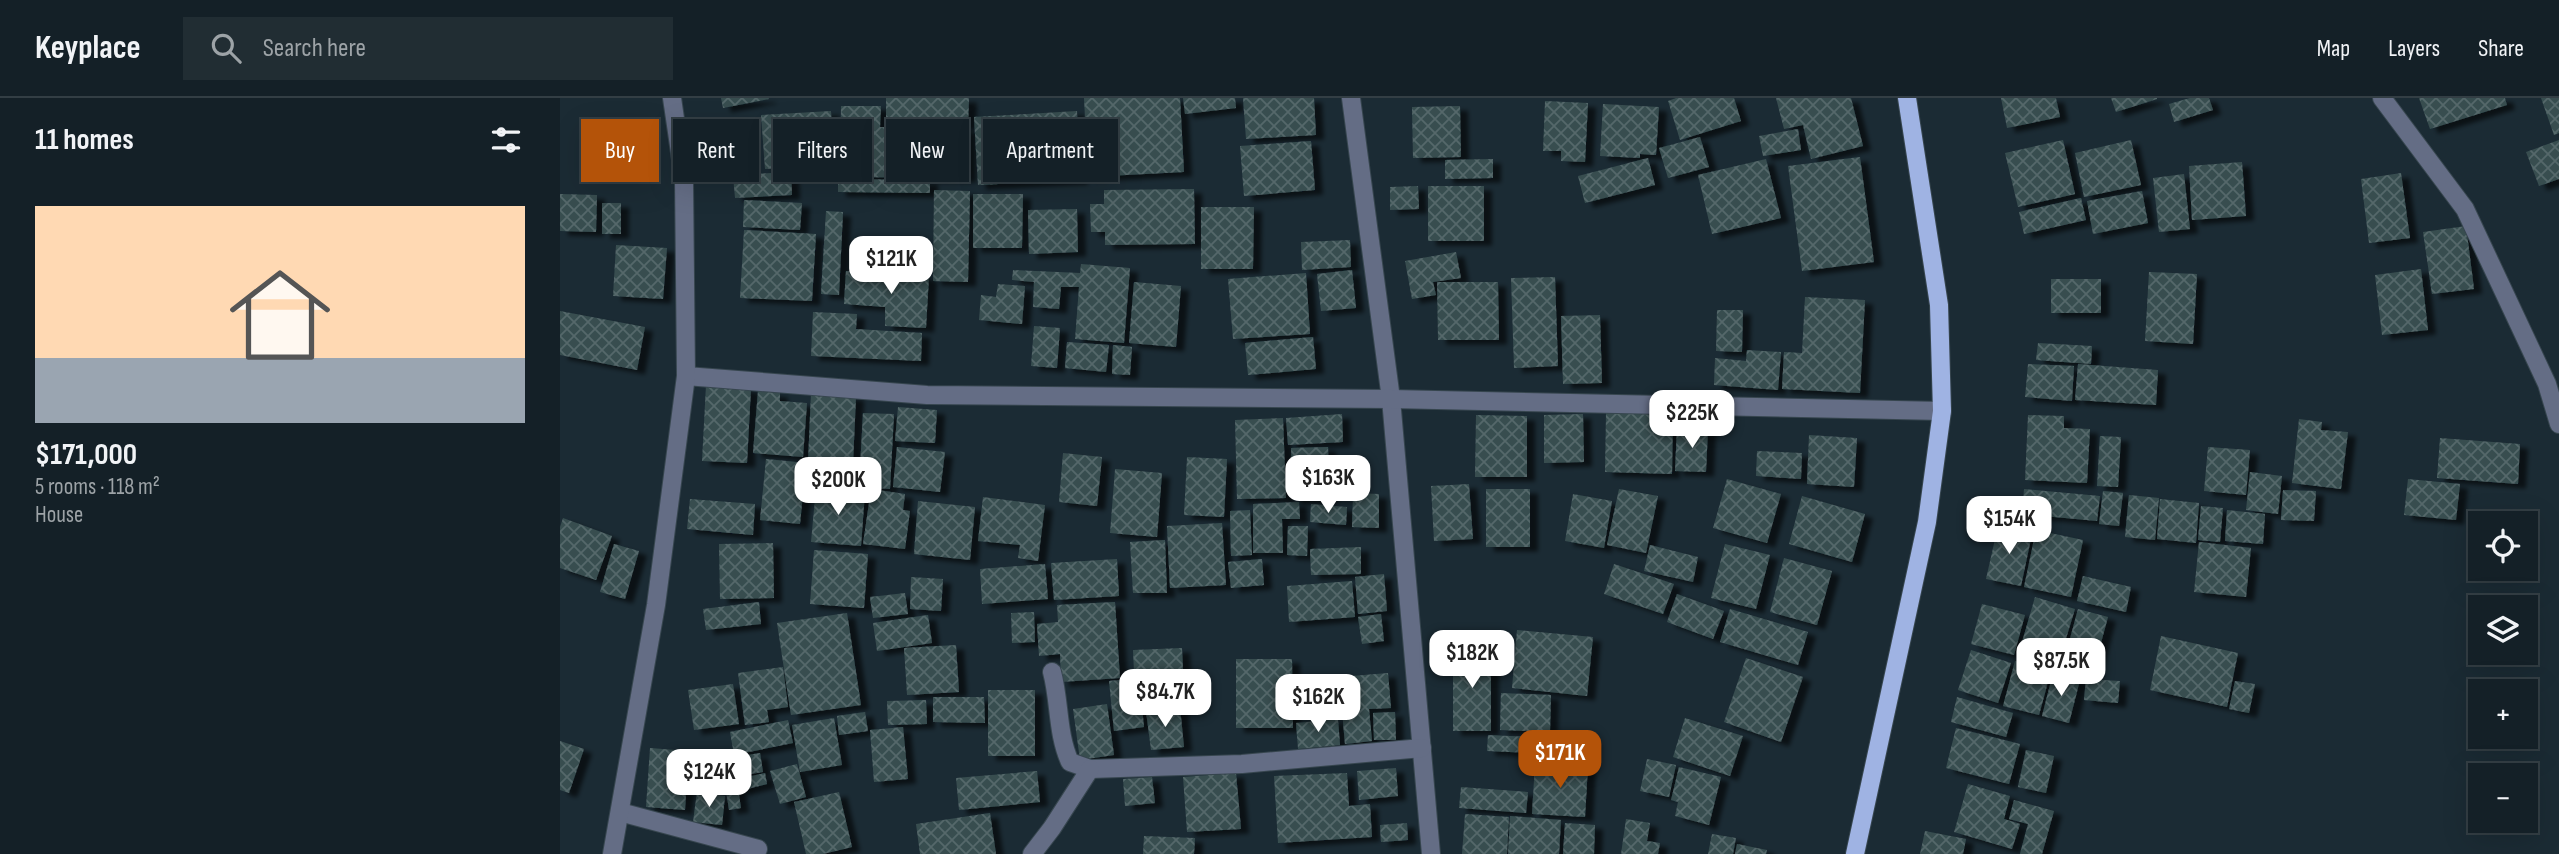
<!DOCTYPE html>
<meta charset="utf-8">
<style>
body{margin:0;font-family:"Sofia Sans Condensed",sans-serif;background:#212d33;color:#f1f3f6;height:100vh;display:flex;flex-direction:column;font-size:26px;white-space:nowrap}
*{box-sizing:border-box;margin:0}
p{font-size:23px;color:#9da3a7}
.icon{flex:none;width:38px;height:38px;fill:none;stroke:currentColor;stroke-width:2;stroke-linecap:round;stroke-linejoin:round}
.map{position:relative;flex:1;overflow:hidden}
.drawer{display:flex;flex-direction:column;background:#142027;width:560px}
.drawer>*{flex:none}
.hud{position:absolute;left:21px;top:21px;width:665px;height:63px;display:flex;gap:14px}
.buttons{position:absolute;left:1908px;top:413px;display:grid;gap:14px}
.buttons a{display:grid;place-items:center;width:70px;height:70px;border-radius:0px;background:#142027;box-shadow:0 7px 28px #0002,0 0 0 2px #333e44;font-size:35px}
.price{position:absolute;translate:-50% -60px;padding:0 16px;border-radius:14px;background:#fff;color:#222;font-size:23px;line-height:46px;filter:drop-shadow(0 2px 4px #0008)}
.price::after{content:'';position:absolute;left:50%;top:42px;width:21px;height:16px;margin-left:-10px;background:inherit;clip-path:polygon(0 0,100% 0,50% 100%)}
.price.selected{background:#b45309;color:#fff}
ul{padding:0;list-style:none}
li{display:grid;align-content:center;gap:14px;height:371px;padding:0 35px}
li+li{border-top:2px solid #333e44}
li span{display:grid;place-items:center;height:217px;border-radius:0px;color:#555}
li>.icon{margin-inline-start:auto}
span .icon{width:126px;height:126px;fill:#fffc;stroke-width:1}
li b{font-size:30px}
h2{display:flex;justify-content:space-between;align-items:center;height:84px;padding:0 35px;font-size:30px}
.tag{padding:0 24px;border-radius:0px;background:#142027;box-shadow:0 7px 28px #0002,0 0 0 2px #333e44;font-size:24px;line-height:63px}
.tag.selected{background:#b45309;color:#fff}
header{display:flex;align-items:center;gap:42px;box-sizing:border-box;height:98px;padding:0 35px;background:#142027;border-bottom:2px solid #333e44}
header strong{font-size:33px}
nav{display:flex;gap:38px;margin-inline-start:auto;font-size:24px}
.search{width:490px;height:63px;background:#212d33;display:flex;align-items:center;gap:18px;box-sizing:border-box;padding:0 24px;border-radius:0px;color:#9da3a7;font-size:26px}
main{display:flex;flex:1;min-height:0}
.map>svg:first-child{display:block}
.building{fill:url(#building-cross-hatch);filter:url(#shadow)}
.lines{fill:none;stroke-linecap:round;stroke-linejoin:round}
.minor-casing{stroke:#37464f;stroke-width:20}
.major-casing{stroke:#37464f;stroke-width:20}
.minor{stroke:#646d85;stroke-width:18}
.major{stroke:#9fb3e3;stroke-width:18}
</style>
<header>
<strong>Keyplace</strong>
<div class="search"><svg class="icon" aria-label="search" viewBox="0 0 24 24"><circle cx="10" cy="10" r="6"/><path d="M15 15l6 6"/></svg>Search here</div>
<nav><a>Map</a><a>Layers</a><a>Share</a></nav>
</header>
<main>
<section class="drawer">
<h2>11 homes<svg class="icon" aria-label="filters" viewBox="0 0 24 24"><path d="M4 7h16M4 17h16"/><circle cx="9" cy="7" r="2"/><circle cx="15" cy="17" r="2"/></svg></h2>
<ul>
<li><span style="background:linear-gradient(#ffd9b3 70%,#9aa5b1 0)"><svg class="icon" aria-label="home" viewBox="0 0 24 24"><path d="M3 11l9-7 9 7M6 9v11h12V9"/></svg></span><div><b>$171,000</b><p>5 rooms · 118 m²</p><p>House</p></div></li>
</ul>
</section>
<div class="map">
<svg width="1999" height="756" viewBox="0 0 1999 756">
<defs>
<pattern id="building-cross-hatch" width="8" height="8" patternUnits="userSpaceOnUse" patternTransform="scale(1.75)"><rect width="8" height="8" fill="#384e50"/><path d="M0 0l8 8M0 8l8-8" fill="none" stroke="#55686a"/></pattern>
<filter id="shadow"><feDropShadow dx="8" dy="4.5" stdDeviation="2" flood-color="#0009"/></filter>
</defs>
<rect width="100%" height="100%" fill="#1b2b34"/>
<g class="building">
<polygon points="161,0 208,0 209,1 163,10"/>
<polygon points="326,0 409,0 408,28 326,27"/>
<polygon points="524,0 620,0 624,74 528,79"/>
<polygon points="623,0 675,0 676,10 625,16"/>
<polygon points="683,0 754,0 756,37 686,41"/>
<polygon points="1116,0 1174,0 1181,23 1120,42 1108,3"/>
<polygon points="1216,0 1291,0 1303,48 1251,61 1243,27 1224,31"/>
<polygon points="1441,0 1496,0 1500,19 1447,30"/>
<polygon points="1551,0 1597,0 1597,1 1556,14"/>
<polygon points="1630,0 1649,0 1653,12 1614,24 1609,6"/>
<polygon points="1859,0 1945,0 1947,7 1870,31"/>
<polygon points="1981,0 1999,0 1999,35 1994,37"/>
<polygon points="985,3 1028,5 1025,64 1001,63 1001,53 983,53"/>
<polygon points="1043,6 1099,9 1096,57 1080,56 1080,60 1040,58"/>
<polygon points="281,8 321,8 320,29 409,30 408,80 280,79"/>
<polygon points="900,8 901,59 853,60 852,9"/>
<polygon points="271,13 274,67 205,71 201,17"/>
<polygon points="517,13 520,82 418,87 414,19"/>
<polygon points="167,28 172,71 149,73 145,31"/>
<polygon points="1238,31 1241,52 1203,58 1199,38"/>
<polygon points="1140,39 1149,69 1108,80 1099,50"/>
<polygon points="1503,42 1515,96 1458,109 1445,55"/>
<polygon points="1571,42 1581,87 1524,99 1515,55"/>
<polygon points="1999,42 1999,81 1979,88 1966,54"/>
<polygon points="751,43 755,92 684,98 680,48"/>
<polygon points="1300,59 1314,164 1242,173 1228,68"/>
<polygon points="1088,60 1095,87 1025,105 1018,78"/>
<polygon points="933,61 933,80 885,81 885,62"/>
<polygon points="1206,61 1221,120 1152,136 1138,77"/>
<polygon points="1682,64 1686,118 1632,122 1629,68"/>
<polygon points="231,74 232,97 175,100 173,77"/>
<polygon points="1841,75 1850,140 1809,145 1801,81"/>
<polygon points="1624,76 1630,131 1599,134 1593,80"/>
<polygon points="278,81 370,82 370,95 278,94"/>
<polygon points="858,88 859,111 830,112 830,89"/>
<rect x="868" y="88" width="56" height="55"/>
<polygon points="634,91 635,146 545,147 545,134 531,134 530,106 544,106 544,92"/>
<polygon points="374,92 410,93 408,184 373,183"/>
<polygon points="1582,93 1588,125 1533,136 1527,103"/>
<polygon points="0,96 37,97 36,134 0,133"/>
<polygon points="413,96 463,96 462,150 413,150"/>
<polygon points="1521,100 1526,122 1464,136 1459,114"/>
<polygon points="184,102 242,105 240,132 183,129"/>
<rect x="42" y="105" width="19" height="31"/>
<polygon points="641,109 694,109 693,171 641,171"/>
<polygon points="517,111 518,154 469,156 468,112"/>
<polygon points="266,113 283,114 279,197 261,196"/>
<polygon points="1906,128 1914,191 1872,196 1863,134"/>
<polygon points="184,132 256,136 252,203 180,200"/>
<polygon points="790,142 791,169 742,172 741,144"/>
<polygon points="56,147 107,150 103,201 53,198"/>
<polygon points="896,154 901,180 873,184 876,197 852,201 845,163"/>
<polygon points="521,166 570,170 564,245 515,241 519,189 501,189 499,211 473,209 474,184 452,182 453,172 520,175"/>
<polygon points="1861,171 1868,232 1822,237 1815,177"/>
<polygon points="792,172 796,210 761,213 757,176"/>
<polygon points="286,173 369,178 366,230 325,228 325,209 284,206"/>
<polygon points="1589,174 1637,176 1633,246 1585,243"/>
<polygon points="746,175 750,236 673,241 668,181"/>
<polygon points="995,179 998,268 954,270 951,180"/>
<rect x="1491" y="181" width="50" height="34"/>
<polygon points="574,184 621,188 616,249 569,245"/>
<polygon points="877,184 938,184 939,242 878,242"/>
<polygon points="438,186 465,188 462,226 419,222 421,197 436,199"/>
<polygon points="1245,199 1305,202 1300,295 1222,291 1224,254 1242,255"/>
<polygon points="1157,212 1183,212 1182,254 1156,253"/>
<polygon points="0,213 85,229 77,272 0,257"/>
<polygon points="253,214 297,216 296,231 362,235 361,263 251,258"/>
<polygon points="1040,217 1042,285 1003,286 1001,218"/>
<polygon points="474,228 500,230 497,270 471,268"/>
<polygon points="753,239 756,271 688,277 685,245"/>
<polygon points="507,244 549,247 546,274 505,270"/>
<polygon points="1478,245 1532,248 1531,266 1476,262"/>
<polygon points="553,247 572,249 570,277 552,276"/>
<polygon points="1187,252 1221,254 1218,292 1154,287 1155,260 1186,263"/>
<polygon points="1468,266 1514,268 1512,303 1465,299"/>
<polygon points="1518,266 1598,272 1596,307 1515,302"/>
<polygon points="146,287 191,290 187,365 142,363"/>
<polygon points="198,293 220,295 220,303 247,305 243,359 193,355"/>
<polygon points="251,295 296,298 292,389 247,388"/>
<polygon points="338,309 377,312 375,345 335,343"/>
<polygon points="1121,313 1141,315 1140,329 1120,328"/>
<polygon points="303,315 334,316 330,391 299,389"/>
<polygon points="1046,315 1113,316 1112,376 1045,374"/>
<polygon points="782,316 783,344 728,347 726,320"/>
<polygon points="1023,316 1024,364 984,365 984,317"/>
<polygon points="916,317 967,318 967,379 915,379"/>
<polygon points="1468,317 1504,318 1504,330 1530,331 1527,385 1465,382"/>
<polygon points="723,320 726,400 677,401 675,322"/>
<polygon points="1739,321 1762,324 1761,332 1788,334 1781,391 1732,385"/>
<polygon points="1117,330 1148,331 1146,374 1115,373"/>
<polygon points="1249,337 1297,340 1294,389 1247,386"/>
<polygon points="1540,338 1561,339 1558,389 1537,388"/>
<polygon points="1880,340 1960,346 1958,386 1877,380"/>
<polygon points="337,349 385,354 380,394 333,389"/>
<polygon points="768,349 770,400 733,401 731,350"/>
<polygon points="1648,349 1690,352 1686,397 1644,393"/>
<polygon points="1197,353 1242,355 1241,381 1196,378"/>
<polygon points="503,355 542,359 537,408 499,404"/>
<polygon points="627,359 667,361 664,419 624,417"/>
<polygon points="206,361 246,365 240,426 200,422"/>
<polygon points="555,371 602,375 597,439 550,435"/>
<polygon points="1690,374 1722,378 1718,416 1686,412"/>
<polygon points="1167,381 1221,396 1207,445 1153,430"/>
<polygon points="1848,381 1900,386 1896,422 1844,417"/>
<polygon points="909,386 913,441 874,443 871,388"/>
<polygon points="256,390 305,394 301,448 251,444"/>
<polygon points="311,391 345,396 343,412 350,413 345,451 303,446"/>
<rect x="926" y="391" width="44" height="58"/>
<polygon points="1059,391 1098,398 1086,455 1047,447"/>
<polygon points="1464,391 1540,398 1537,423 1462,416"/>
<polygon points="1723,392 1756,393 1754,423 1721,422"/>
<polygon points="1543,393 1563,395 1559,428 1539,426"/>
<polygon points="793,395 819,396 819,430 792,429"/>
<polygon points="1013,396 1052,403 1044,450 1005,443"/>
<polygon points="1569,397 1599,400 1595,442 1565,439"/>
<polygon points="1242,398 1305,416 1292,464 1229,446"/>
<polygon points="423,399 485,407 478,463 458,460 460,447 418,443"/>
<polygon points="130,401 195,406 193,437 127,431"/>
<polygon points="1600,401 1639,405 1636,445 1597,441"/>
<polygon points="358,403 415,409 410,462 354,456"/>
<polygon points="739,404 740,421 722,421 723,455 693,455 693,406"/>
<polygon points="751,406 787,409 786,427 750,424"/>
<polygon points="1641,408 1663,410 1660,444 1638,442"/>
<polygon points="690,412 692,457 671,458 670,413"/>
<polygon points="1667,412 1705,416 1703,446 1665,443"/>
<polygon points="3,420 52,438 36,482 0,470 0,429"/>
<polygon points="662,425 666,487 610,490 607,428"/>
<polygon points="728,428 748,428 747,458 727,457"/>
<polygon points="1438,428 1472,436 1461,488 1426,481"/>
<polygon points="1476,432 1523,442 1511,499 1464,489"/>
<polygon points="605,442 607,495 573,495 570,444"/>
<polygon points="1639,444 1691,450 1686,499 1634,494"/>
<polygon points="213,445 214,500 160,501 159,446"/>
<polygon points="54,446 79,453 65,501 40,494"/>
<polygon points="1165,446 1210,457 1196,511 1151,500"/>
<polygon points="1090,447 1138,459 1133,484 1084,473"/>
<polygon points="801,449 801,476 751,477 750,451"/>
<polygon points="254,452 308,456 304,510 250,506"/>
<polygon points="1224,460 1272,473 1257,527 1210,514"/>
<polygon points="557,461 559,498 494,502 491,465"/>
<polygon points="702,461 704,487 671,490 668,464"/>
<polygon points="485,466 488,501 422,506 420,471"/>
<polygon points="1054,466 1114,486 1103,516 1044,496"/>
<polygon points="824,476 827,513 798,516 795,479"/>
<polygon points="1523,478 1571,489 1566,514 1517,503"/>
<polygon points="351,479 383,481 381,513 350,511"/>
<polygon points="792,483 795,519 729,524 727,488"/>
<polygon points="345,495 348,516 313,520 310,499"/>
<polygon points="1117,496 1164,513 1153,541 1107,524"/>
<polygon points="1475,499 1515,511 1497,570 1458,558"/>
<polygon points="199,504 201,526 146,532 143,511"/>
<polygon points="555,504 560,580 501,584 500,556 479,558 477,526 498,524 497,507"/>
<polygon points="1422,506 1465,517 1454,557 1411,546"/>
<polygon points="1170,511 1248,534 1238,567 1160,544"/>
<polygon points="1518,511 1548,519 1532,578 1502,570"/>
<polygon points="474,514 475,544 452,545 451,515"/>
<polygon points="287,515 301,607 231,617 217,525"/>
<polygon points="821,516 824,543 802,546 798,519"/>
<polygon points="368,517 372,545 317,553 313,525"/>
<polygon points="957,532 1033,539 1027,598 952,590"/>
<polygon points="1601,538 1678,555 1667,609 1590,592"/>
<polygon points="396,547 399,594 347,597 344,550"/>
<polygon points="622,550 624,594 575,596 573,552"/>
<rect x="893" y="551" width="38" height="82"/>
<polygon points="1411,552 1451,565 1438,605 1398,592"/>
<polygon points="1186,560 1243,579 1221,644 1164,624"/>
<polygon points="676,561 732,561 733,630 676,630"/>
<polygon points="1455,563 1491,573 1479,617 1443,608"/>
<polygon points="223,569 228,609 207,612 209,624 185,627 178,575"/>
<polygon points="828,575 831,610 809,611 812,643 785,646 779,579"/>
<polygon points="1493,575 1520,582 1509,625 1482,618"/>
<polygon points="572,581 574,599 581,599 584,629 554,633 549,583"/>
<polygon points="1526,581 1560,583 1558,605 1524,602"/>
<polygon points="1675,583 1695,586 1689,615 1669,611"/>
<polygon points="173,586 179,626 134,632 128,592"/>
<rect x="428" y="592" width="47" height="66"/>
<polygon points="941,595 991,597 990,634 940,632"/>
<polygon points="373,599 424,599 425,625 373,624"/>
<polygon points="1397,599 1453,615 1446,639 1391,624"/>
<polygon points="366,602 367,626 328,627 327,603"/>
<polygon points="547,606 554,657 520,662 513,611"/>
<polygon points="620,609 624,649 591,652 586,613"/>
<polygon points="305,614 308,633 279,637 277,618"/>
<polygon points="835,614 836,642 814,642 813,615"/>
<polygon points="274,620 282,667 240,674 232,627"/>
<polygon points="1125,620 1183,638 1170,678 1113,659"/>
<polygon points="778,621 780,647 738,651 736,625"/>
<polygon points="228,622 233,645 174,657 170,634"/>
<polygon points="343,629 348,681 314,684 310,632"/>
<polygon points="1396,630 1460,646 1449,686 1386,670"/>
<polygon points="928,637 991,640 990,656 927,653"/>
<polygon points="996,639 1032,643 1029,666 993,663"/>
<polygon points="0,643 24,651 9,695 0,692"/>
<polygon points="90,650 129,653 125,712 86,709"/>
<polygon points="1466,652 1494,658 1486,695 1458,689"/>
<polygon points="200,655 203,674 179,678 176,659"/>
<polygon points="1087,661 1116,667 1109,699 1080,693"/>
<polygon points="174,665 181,710 169,712 162,667"/>
<polygon points="975,665 1028,668 1025,719 972,716"/>
<polygon points="237,666 246,699 220,706 210,673"/>
<polygon points="1119,669 1161,679 1149,727 1115,718 1118,704 1111,702"/>
<polygon points="836,670 838,698 799,702 797,673"/>
<polygon points="477,673 480,704 399,712 396,680"/>
<polygon points="205,675 207,686 180,693 178,681"/>
<polygon points="676,675 681,731 627,734 623,679"/>
<polygon points="787,675 789,708 810,706 812,739 718,745 714,678"/>
<polygon points="592,679 595,705 565,708 563,681"/>
<polygon points="1408,686 1450,698 1444,721 1460,726 1452,751 1394,734"/>
<polygon points="901,689 968,694 966,715 899,710"/>
<polygon points="137,694 165,698 162,727 133,724"/>
<polygon points="279,694 292,749 263,756 246,756 234,704"/>
<polygon points="1454,702 1494,713 1482,756 1460,756 1468,726 1449,721"/>
<polygon points="430,715 436,756 360,756 356,726"/>
<polygon points="905,716 949,719 947,756 902,756"/>
<polygon points="950,718 1001,722 999,756 948,756"/>
<polygon points="1066,721 1090,725 1087,743 1100,745 1098,756 1061,756"/>
<polygon points="847,725 848,742 821,744 820,727"/>
<polygon points="1005,725 1035,727 1034,756 1003,756"/>
<polygon points="1365,733 1406,741 1403,756 1360,756"/>
<polygon points="1152,736 1176,740 1173,756 1148,756"/>
<polygon points="584,738 635,740 634,756 583,756"/>
<polygon points="1177,746 1207,752 1206,756 1175,756"/>
</g>
<g class="lines">
<defs>
<g id="minor">
<polyline points="791,0 831,301 871,756"/>
<polyline points="1822,0 1905,111 1987,286 1999,326"/>
<polyline points="126,278 367,297 831,301 1382,313"/>
<path d="M492 574C500 604 497 636 510 664L530 671 682 666 862 650"/>
<polyline points="60,714 198,751"/>
<polyline points="52,756 96,507 126,278 124,82 112,0"/>
<polyline points="472,756 492,730 530,671"/>
</g>
<polyline id="major" points="1295,756 1367,424 1382,313 1379,207 1347,0"/>
</defs>
<use href="#minor" class="minor-casing"/>
<use href="#major" class="major-casing"/>
<use href="#minor" class="minor"/>
<use href="#major" class="major"/>
</g>
</svg>
<div class="buttons">
<a><svg class="icon" aria-label="locate" viewBox="0 0 24 24"><circle cx="12" cy="12" r="6"/><path d="M12 2v4M12 18v4M2 12h4M18 12h4"/></svg></a>
<a><svg class="icon" aria-label="layers" viewBox="0 0 24 24"><path d="M12 4l9 5-9 5-9-5zM3 14l9 5 9-5"/></svg></a>
<a>+</a>
<a>−</a>
</div>
<b class="price" style="left:331px;top:198px">$121K</b>
<b class="price" style="left:1132px;top:352px">$225K</b>
<b class="price" style="left:768px;top:417px">$163K</b>
<b class="price" style="left:278px;top:419px">$200K</b>
<b class="price" style="left:1449px;top:458px">$154K</b>
<b class="price" style="left:912px;top:592px">$182K</b>
<b class="price" style="left:1501px;top:600px">$87.5K</b>
<b class="price" style="left:605px;top:631px">$84.7K</b>
<b class="price" style="left:758px;top:636px">$162K</b>
<b class="price selected" style="left:1000px;top:692px">$171K</b>
<b class="price" style="left:149px;top:711px">$124K</b>
<div class="hud">
<a class="tag selected">Buy</a>
<a class="tag">Rent</a>
<a class="tag">Filters</a>
<a class="tag">New</a>
<a class="tag">Apartment</a>
</div>
</div>
</main>
